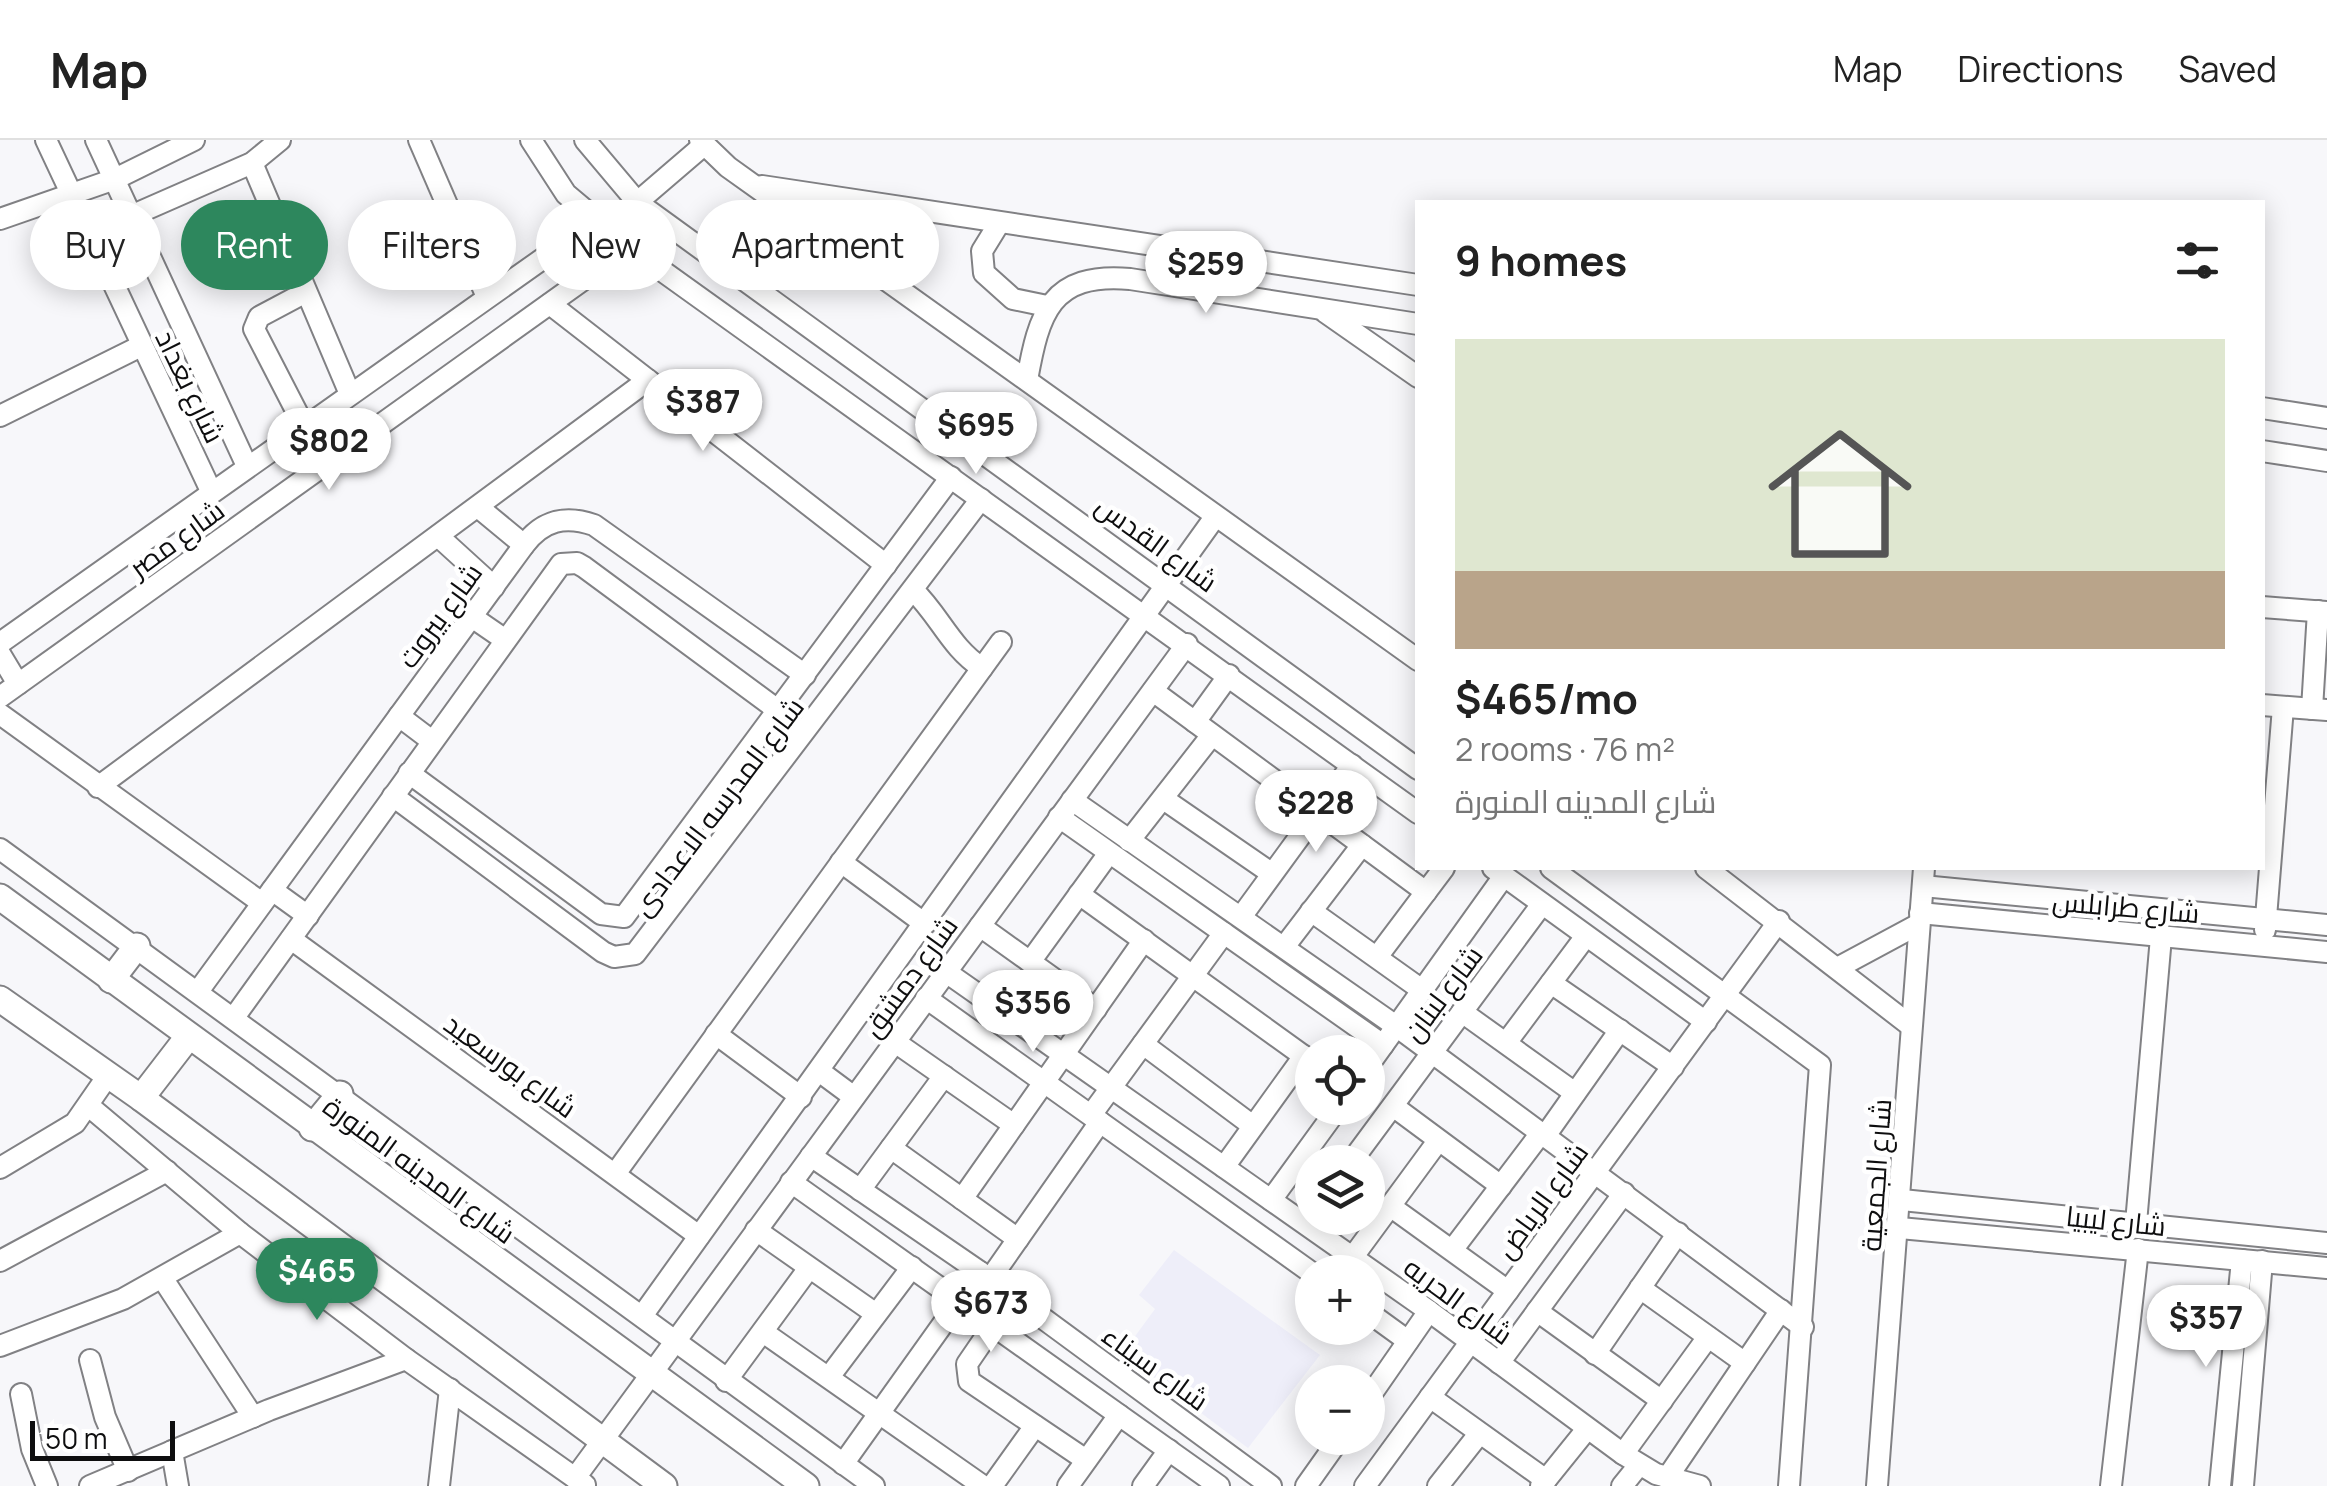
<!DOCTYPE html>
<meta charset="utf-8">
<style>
body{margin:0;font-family:Manrope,Cairo,sans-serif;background:#f6f6f6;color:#222;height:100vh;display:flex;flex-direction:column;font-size:38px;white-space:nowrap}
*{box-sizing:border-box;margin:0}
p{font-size:32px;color:#767676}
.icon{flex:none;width:55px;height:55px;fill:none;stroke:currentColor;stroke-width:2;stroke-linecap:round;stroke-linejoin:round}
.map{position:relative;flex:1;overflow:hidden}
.details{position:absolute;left:1415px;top:60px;width:850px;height:670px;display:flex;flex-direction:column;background:#fff;border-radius:0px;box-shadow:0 5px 25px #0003}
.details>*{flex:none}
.guide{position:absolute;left:30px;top:60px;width:950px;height:90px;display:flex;gap:20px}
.controls{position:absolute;left:1295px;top:895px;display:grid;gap:20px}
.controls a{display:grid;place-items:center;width:90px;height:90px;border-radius:50%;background:#fff;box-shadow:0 5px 25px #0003;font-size:50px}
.scale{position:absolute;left:30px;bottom:25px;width:145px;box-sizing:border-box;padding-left:10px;border:5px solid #0e0e0f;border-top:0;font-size:28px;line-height:35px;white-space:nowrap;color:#0e0e0f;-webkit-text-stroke:8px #fff;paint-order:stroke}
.price{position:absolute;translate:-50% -85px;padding:0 22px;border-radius:35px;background:#fff;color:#222;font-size:32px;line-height:65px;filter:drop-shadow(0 2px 5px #0008)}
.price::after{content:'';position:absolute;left:50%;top:60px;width:30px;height:22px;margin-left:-15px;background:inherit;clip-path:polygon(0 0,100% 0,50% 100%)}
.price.selected{background:#2d875d;color:#fff}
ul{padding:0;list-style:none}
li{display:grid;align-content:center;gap:20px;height:530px;padding:0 40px}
li span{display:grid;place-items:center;height:310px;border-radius:0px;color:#555}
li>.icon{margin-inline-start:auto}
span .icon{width:180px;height:180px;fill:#fffc;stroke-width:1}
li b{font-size:42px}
h2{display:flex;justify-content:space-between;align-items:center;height:120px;padding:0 40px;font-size:42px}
.tag{padding:0 35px;border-radius:45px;background:#fff;box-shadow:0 5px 25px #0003;font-size:35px;line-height:90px}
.tag.selected{background:#2d875d;color:#fff}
header{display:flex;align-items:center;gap:60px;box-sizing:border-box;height:140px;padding:0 50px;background:#fff;border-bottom:2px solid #e0e0e0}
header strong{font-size:48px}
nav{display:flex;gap:55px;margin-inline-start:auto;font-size:35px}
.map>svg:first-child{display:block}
.built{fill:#eeeef9}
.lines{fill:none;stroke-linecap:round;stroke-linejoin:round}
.minor-casing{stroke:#818184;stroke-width:24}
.major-casing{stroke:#818184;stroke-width:29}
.minor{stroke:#fff;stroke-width:20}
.major{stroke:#fff;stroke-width:25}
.labels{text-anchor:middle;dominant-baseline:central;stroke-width:9;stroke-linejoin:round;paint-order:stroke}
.street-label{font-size:28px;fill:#0e0e0f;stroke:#fff}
</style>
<header>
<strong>Map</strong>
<nav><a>Map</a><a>Directions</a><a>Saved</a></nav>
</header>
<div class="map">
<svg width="2327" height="1346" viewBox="0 0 2327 1346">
<rect width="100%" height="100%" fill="#f7f7fa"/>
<polygon class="built" points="1174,1110 1320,1215 1248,1308 1122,1214 1155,1169 1139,1155"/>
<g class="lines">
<defs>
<g id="minor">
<polyline points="46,0 211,351"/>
<polyline points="96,0 247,326"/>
<polyline points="419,0 487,157"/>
<polyline points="531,0 566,54 629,107 1418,673"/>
<polyline points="585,0 638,63 1418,629"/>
<polyline points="700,0 728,27 1418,520"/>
<polyline points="252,23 350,254"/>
<polyline points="762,46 1418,145"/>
<polyline points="131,76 252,23 280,0"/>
<polyline points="0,79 115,39 194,0"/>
<polyline points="998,85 982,111 984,133 1013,159 1047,166"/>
<polyline points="606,89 704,5"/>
<polyline points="550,164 886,425"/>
<polyline points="1325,172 1418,237"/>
<path d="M1027 240C1039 174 1050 132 1130 139L1418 184"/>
<polyline points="2262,268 2327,278"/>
<polyline points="0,276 141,206"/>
<polyline points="304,286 254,189 259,177 306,152"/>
<polyline points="2262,311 2327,321"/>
<polyline points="478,367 524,405"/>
<polyline points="438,396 494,447"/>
<path d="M913 450C940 476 950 507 982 528"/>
<polyline points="2262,467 2327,472"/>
<polyline points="472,477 504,499"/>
<polyline points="0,503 596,81"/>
<polyline points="0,514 18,544"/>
<polyline points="1153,551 1426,752"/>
<polyline points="0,557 629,107"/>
<polyline points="2262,565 2327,570"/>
<polyline points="2312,569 2318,471"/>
<polyline points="0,574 262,763"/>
<polyline points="399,576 432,601"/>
<polyline points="1195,582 1229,535"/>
<polyline points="409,633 601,774 624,777 951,337"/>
<polyline points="98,647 648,240"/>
<polyline points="393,656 603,812 614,817 635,814 981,359"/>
<polyline points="1072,660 1396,886 1803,1187"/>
<polyline points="1165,660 1271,733"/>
<polyline points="1059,677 1383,905"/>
<polyline points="1129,701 1212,595"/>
<polyline points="0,709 874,1346"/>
<polyline points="841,722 925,784"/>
<polyline points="1493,728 1706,882"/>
<polyline points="1551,728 1820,925 1789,1346"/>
<polyline points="1706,728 1911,886"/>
<polyline points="1923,746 2327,785"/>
<polyline points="272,750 308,776"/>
<polyline points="1079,754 1312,922"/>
<polyline points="1311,771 1422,850"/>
<polyline points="1920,773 2327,812"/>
<polyline points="1241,777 1352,625"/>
<polyline points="980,786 1096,869"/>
<polyline points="2265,790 2283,567"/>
<polyline points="291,799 699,1096"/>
<polyline points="1284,807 1362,705"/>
<polyline points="1377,817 1444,728"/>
<polyline points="1030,822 1109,713"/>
<polyline points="1839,827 1919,784"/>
<polyline points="946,832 1429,1171 1623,1314 1656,1334 1700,1346"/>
<polyline points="1551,843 1673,927"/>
<path d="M199 850 524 405C543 380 565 375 594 385L805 535"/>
<polyline points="926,858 1312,1133"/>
<polyline points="1462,872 1575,953"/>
<polyline points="235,876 561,424 577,423 584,427 779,571"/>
<polyline points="716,894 801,957"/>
<polyline points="895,902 1014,985"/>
<polyline points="1506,903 1586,796"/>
<polyline points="1143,904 1253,986"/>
<polyline points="1368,926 1504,736"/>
<polyline points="819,931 854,957"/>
<polyline points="1393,966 1501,1046"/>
<polyline points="90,967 240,1093 406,1219 585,1345"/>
<polyline points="1091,975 1224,793"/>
<polyline points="1545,996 1620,890"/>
<polyline points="891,1008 1018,1099"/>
<polyline points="811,1016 980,1132 1271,1346"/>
<polyline points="1351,1022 1542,764"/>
<polyline points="1224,1027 1304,916"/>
<polyline points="0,1028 75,983 109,934"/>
<polyline points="615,1034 1001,502"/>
<polyline points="791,1042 1219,1346"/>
<polyline points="860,1050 944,936"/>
<polyline points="962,1059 1144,800"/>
<polyline points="1271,1060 1338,968"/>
<polyline points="1902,1060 2327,1103"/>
<polyline points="1390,1066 1508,1151"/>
<polyline points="2136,1083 2161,797"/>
<polyline points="1900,1088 2327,1128"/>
<polyline points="756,1090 876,1174"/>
<polyline points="1453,1109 1541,993"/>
<polyline points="1352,1118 1438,1001"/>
<polyline points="0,1121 167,1031"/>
<polyline points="163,1139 253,1277"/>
<polyline points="990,1139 1100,982"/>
<polyline points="1640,1148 1745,1223"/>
<polyline points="1537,1171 1662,1261"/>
<polyline points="1368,1172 1408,1201"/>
<polyline points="642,1176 1215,377"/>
<polyline points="993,1186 967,1224 969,1241 1086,1320"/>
<polyline points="763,1192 983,1346"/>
<polyline points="0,1206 123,1159 240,1093"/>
<polyline points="1595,1214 1678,1093"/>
<polyline points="90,1220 105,1277 128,1331"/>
<polyline points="1499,1223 1624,1053"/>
<polyline points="829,1237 912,1127"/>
<polyline points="726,1241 809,1128"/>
<polyline points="21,1254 32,1309 47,1346"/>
<polyline points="1430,1257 1546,1340"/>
<polyline points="1368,1259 1429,1171"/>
<polyline points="172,1311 178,1346"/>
<polyline points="1623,1314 1708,1197"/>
<polyline points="843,1324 980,1132"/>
<polyline points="575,1338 1187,504"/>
<polyline points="1667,1338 1781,1170"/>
<polyline points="90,1346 269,1270 406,1219"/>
<polyline points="439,1346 450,1249"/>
<polyline points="992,1346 1035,1286"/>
<polyline points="1068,1346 1119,1275"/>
<polyline points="1143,1346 1169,1310"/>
<polyline points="1306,1346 1340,1298"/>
<polyline points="1365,1346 1779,781"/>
<polyline points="1438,1346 1479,1294"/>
<polyline points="1541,1346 1587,1289"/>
<polyline points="1622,1346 1639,1325"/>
<polyline points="1877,1346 1924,728"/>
<polyline points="2111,1346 2138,1109"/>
<polyline points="2220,1346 2242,1120"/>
<polyline points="2243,1346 2262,1121"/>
</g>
<g id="major">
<polyline points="0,757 806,1346"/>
<polyline points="111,840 137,806"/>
<polyline points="0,859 141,958 664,1346"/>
<polyline points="141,958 188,897"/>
<polyline points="312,988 340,954"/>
</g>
</defs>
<use href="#minor" class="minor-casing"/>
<use href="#major" class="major-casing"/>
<use href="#minor" class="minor"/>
<use href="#major" class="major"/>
</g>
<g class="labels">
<g class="street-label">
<text transform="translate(191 246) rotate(64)">شارع بغداد</text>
<text transform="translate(176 398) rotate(-36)">شارع مصر</text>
<text transform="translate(1157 403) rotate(36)">شارع القدس</text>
<text transform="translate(439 475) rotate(-54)">شارع بيروت</text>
<text transform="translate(717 666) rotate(-53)">شارع المدرسه الاعدادى</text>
<text transform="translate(2126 766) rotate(5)">شارع طرابلس</text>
<text transform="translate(909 836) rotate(-54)">شارع دمشق</text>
<text transform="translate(1442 853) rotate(-53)">شارع لبنان</text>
<text transform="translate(511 925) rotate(36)">شارع بورسعيد</text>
<text transform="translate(420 1029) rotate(36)">شارع المدينه المنورة</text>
<text transform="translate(1875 1035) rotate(-86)">شارع الجمعية</text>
<text transform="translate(1541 1060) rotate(-54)">شارع الرياض</text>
<text transform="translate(2116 1080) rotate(6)">شارع ليبيا</text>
<text transform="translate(1459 1160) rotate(36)">شارع الحريه</text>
<text transform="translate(1156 1227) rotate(36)">شارع سيناء</text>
</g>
</g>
</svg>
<div class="controls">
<a><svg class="icon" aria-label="locate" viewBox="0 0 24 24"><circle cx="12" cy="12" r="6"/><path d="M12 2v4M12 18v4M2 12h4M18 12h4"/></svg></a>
<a><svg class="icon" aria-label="layers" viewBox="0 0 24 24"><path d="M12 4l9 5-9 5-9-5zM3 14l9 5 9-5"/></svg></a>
<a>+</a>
<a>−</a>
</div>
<div class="scale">50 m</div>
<b class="price" style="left:1206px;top:176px">$259</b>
<b class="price" style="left:703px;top:314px">$387</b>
<b class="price" style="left:976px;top:337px">$695</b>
<b class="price" style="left:329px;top:353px">$802</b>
<b class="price" style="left:1316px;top:715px">$228</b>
<b class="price" style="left:1033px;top:915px">$356</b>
<b class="price selected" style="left:317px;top:1183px">$465</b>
<b class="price" style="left:991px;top:1215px">$673</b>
<b class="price" style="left:2206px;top:1230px">$357</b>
<div class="guide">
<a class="tag">Buy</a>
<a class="tag selected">Rent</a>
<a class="tag">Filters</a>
<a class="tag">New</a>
<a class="tag">Apartment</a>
</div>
<section class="details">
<h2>9 homes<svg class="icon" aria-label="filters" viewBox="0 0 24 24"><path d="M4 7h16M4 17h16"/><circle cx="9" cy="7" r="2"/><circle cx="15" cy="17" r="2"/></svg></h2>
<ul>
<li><span style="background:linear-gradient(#dfe7d0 75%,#b9a48a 0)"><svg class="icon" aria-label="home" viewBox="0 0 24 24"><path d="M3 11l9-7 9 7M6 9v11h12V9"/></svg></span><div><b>$465/mo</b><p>2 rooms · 76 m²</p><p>شارع المدينه المنورة</p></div></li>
</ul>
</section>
</div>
